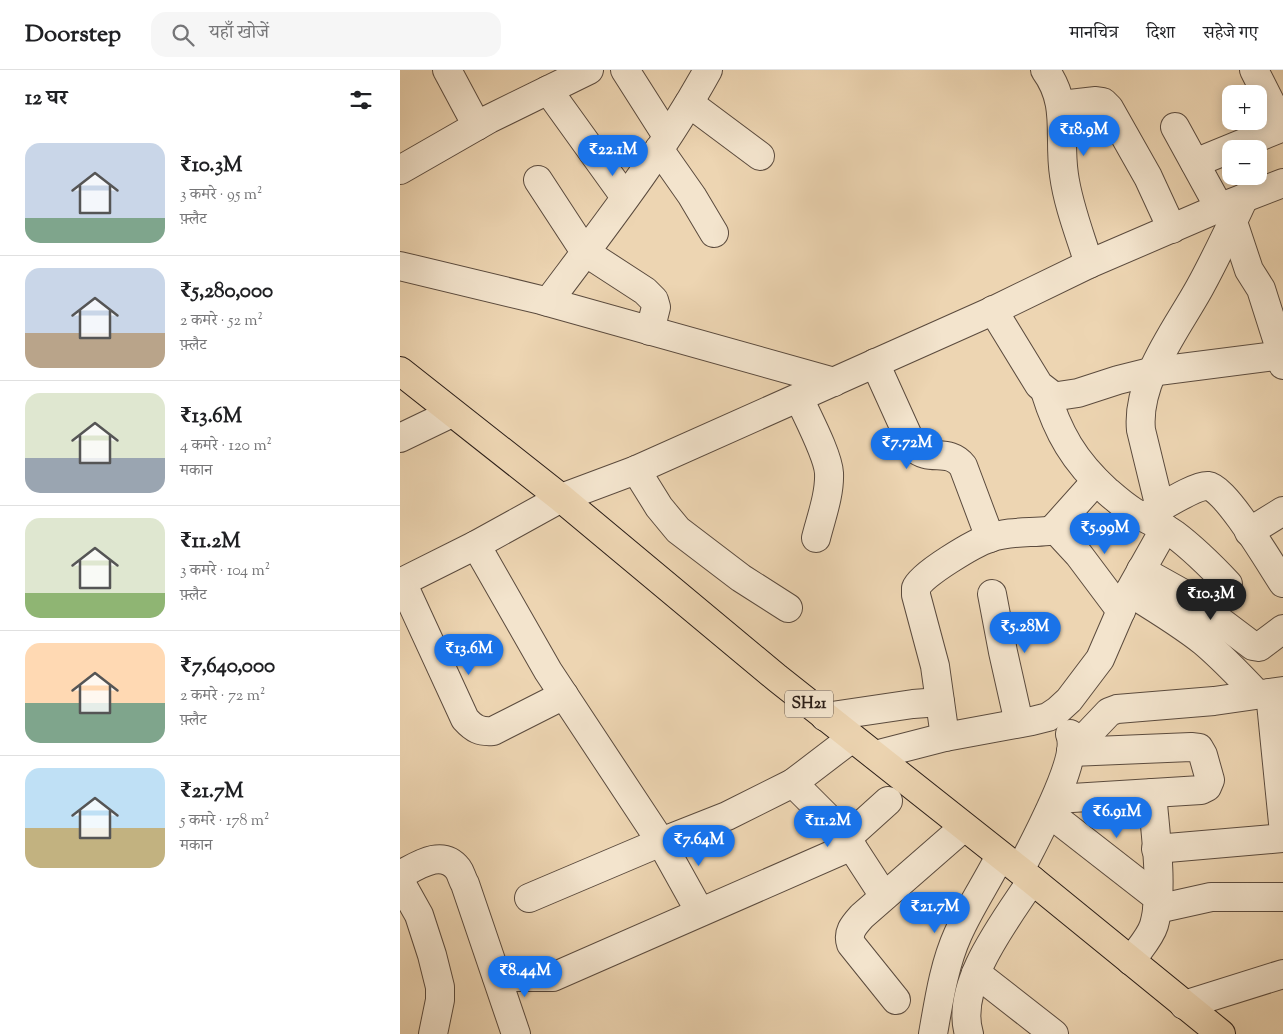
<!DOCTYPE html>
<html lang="hi">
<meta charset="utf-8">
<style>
body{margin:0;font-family:"Sorts Mill Goudy","Noto Serif Devanagari",serif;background:#f6f6f6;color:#202124;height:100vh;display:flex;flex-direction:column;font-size:19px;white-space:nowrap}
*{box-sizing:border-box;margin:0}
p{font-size:16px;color:#757577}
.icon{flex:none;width:28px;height:28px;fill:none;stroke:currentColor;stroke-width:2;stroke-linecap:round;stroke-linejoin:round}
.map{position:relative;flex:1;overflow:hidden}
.side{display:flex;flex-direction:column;background:#fff;width:400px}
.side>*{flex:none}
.fabs{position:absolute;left:822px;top:15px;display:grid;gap:10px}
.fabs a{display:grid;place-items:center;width:45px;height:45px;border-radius:10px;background:#fff;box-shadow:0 2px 12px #0003;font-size:25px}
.price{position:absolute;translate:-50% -42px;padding:0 11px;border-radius:18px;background:#1a73e8;color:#fff;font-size:16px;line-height:32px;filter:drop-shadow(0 1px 2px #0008)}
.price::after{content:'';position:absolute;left:50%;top:30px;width:15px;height:11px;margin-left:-8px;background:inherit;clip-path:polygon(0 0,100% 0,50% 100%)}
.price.active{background:#222;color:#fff}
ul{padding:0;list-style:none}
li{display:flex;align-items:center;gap:15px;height:125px;padding:0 25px}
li+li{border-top:1px solid #e0e0e0}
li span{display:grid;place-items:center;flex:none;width:140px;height:100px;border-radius:15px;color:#555}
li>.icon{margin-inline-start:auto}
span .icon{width:60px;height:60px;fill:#fffc;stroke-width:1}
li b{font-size:21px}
h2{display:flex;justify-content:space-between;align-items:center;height:60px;padding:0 25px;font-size:21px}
header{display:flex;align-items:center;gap:30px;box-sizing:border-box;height:70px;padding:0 25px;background:#fff;border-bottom:1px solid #e0e0e0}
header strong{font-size:24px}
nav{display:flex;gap:28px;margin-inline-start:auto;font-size:18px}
.search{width:350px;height:45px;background:#f6f6f6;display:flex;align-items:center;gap:12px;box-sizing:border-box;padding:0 18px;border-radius:15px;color:#757577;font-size:19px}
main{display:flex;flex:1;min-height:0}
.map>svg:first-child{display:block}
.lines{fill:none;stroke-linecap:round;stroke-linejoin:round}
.minor-casing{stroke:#5b4b3e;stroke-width:30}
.major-casing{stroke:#2a1d17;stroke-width:30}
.minor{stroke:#f3e4cd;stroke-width:28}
.major{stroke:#edd5b2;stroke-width:28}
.labels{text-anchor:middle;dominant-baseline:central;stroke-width:4;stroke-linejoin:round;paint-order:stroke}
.shield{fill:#f3e4cd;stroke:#66594e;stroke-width:1}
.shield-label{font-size:16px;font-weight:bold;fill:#2a1d17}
</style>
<header>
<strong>Doorstep</strong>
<div class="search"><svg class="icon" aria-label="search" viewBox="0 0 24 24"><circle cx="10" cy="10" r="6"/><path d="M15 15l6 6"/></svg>यहाँ खोजें</div>
<nav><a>मानचित्र</a><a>दिशा</a><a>सहेजे गए</a></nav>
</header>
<main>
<section class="side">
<h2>12 घर<svg class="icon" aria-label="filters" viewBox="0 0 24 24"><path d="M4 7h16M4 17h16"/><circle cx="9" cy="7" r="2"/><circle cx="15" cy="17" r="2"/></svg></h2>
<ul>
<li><span style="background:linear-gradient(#c9d6e8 75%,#7fa58c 0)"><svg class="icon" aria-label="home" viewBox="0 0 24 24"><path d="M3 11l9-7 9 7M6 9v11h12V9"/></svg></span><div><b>₹10.3M</b><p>3 कमरे · 95 m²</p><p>फ़्लैट</p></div></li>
<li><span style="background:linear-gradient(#c9d6e8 65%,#b9a48a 0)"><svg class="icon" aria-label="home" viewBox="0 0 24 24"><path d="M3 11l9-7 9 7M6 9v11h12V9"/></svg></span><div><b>₹5,280,000</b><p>2 कमरे · 52 m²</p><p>फ़्लैट</p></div></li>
<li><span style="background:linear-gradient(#dfe7d0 65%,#9aa5b1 0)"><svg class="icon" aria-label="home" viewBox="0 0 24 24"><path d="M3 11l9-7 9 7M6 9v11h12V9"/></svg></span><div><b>₹13.6M</b><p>4 कमरे · 120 m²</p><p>मकान</p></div></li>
<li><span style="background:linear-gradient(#dfe7d0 75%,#8fb573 0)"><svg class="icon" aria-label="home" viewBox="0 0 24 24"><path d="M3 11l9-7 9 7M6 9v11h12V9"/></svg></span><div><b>₹11.2M</b><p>3 कमरे · 104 m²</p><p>फ़्लैट</p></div></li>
<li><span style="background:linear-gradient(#ffd9b3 60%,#7fa58c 0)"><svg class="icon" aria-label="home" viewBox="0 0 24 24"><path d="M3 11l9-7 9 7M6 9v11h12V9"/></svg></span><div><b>₹7,640,000</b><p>2 कमरे · 72 m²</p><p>फ़्लैट</p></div></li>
<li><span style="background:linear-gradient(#bfe0f5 60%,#c2b280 0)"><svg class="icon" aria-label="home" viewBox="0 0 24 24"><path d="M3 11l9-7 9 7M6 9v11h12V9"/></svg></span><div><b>₹21.7M</b><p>5 कमरे · 178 m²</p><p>मकान</p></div></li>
</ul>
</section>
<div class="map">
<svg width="883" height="964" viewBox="0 0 883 964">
<rect width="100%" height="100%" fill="#edd5b2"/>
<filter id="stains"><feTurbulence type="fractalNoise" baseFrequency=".004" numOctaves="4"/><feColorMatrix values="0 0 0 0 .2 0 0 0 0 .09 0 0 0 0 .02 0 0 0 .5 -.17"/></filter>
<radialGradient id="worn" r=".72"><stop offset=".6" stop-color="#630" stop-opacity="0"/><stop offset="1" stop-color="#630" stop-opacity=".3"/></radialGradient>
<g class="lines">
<defs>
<g id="minor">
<polyline points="47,0 77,56"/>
<polyline points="225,0 267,66"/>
<path d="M645 0C670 34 658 66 664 105 668 135 680 165 689 194"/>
<polyline points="854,0 883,57"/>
<polyline points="148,20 225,127"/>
<polyline points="289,33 360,86"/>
<polyline points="661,35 696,31 703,32 709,38 748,107 772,159"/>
<polyline points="775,57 820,139"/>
<polyline points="259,79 292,126 314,163"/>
<polyline points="795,93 883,57"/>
<polyline points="0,100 89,49 189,0"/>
<polyline points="138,110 185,182 245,221 254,230 256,237 250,261"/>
<polyline points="833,152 849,200 861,219 882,285 883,295"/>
<polyline points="0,196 141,230 434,312"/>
<path d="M148 232C204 157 263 82 308 0"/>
<polyline points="593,240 639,315 652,325 658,326 678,323 718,310 750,302 883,285"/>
<path d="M475 293 513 377C530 393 548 377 563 396L590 468"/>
<path d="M645 321C658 363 674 391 707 421 715 428 724 436 734 442 747 450 761 455 774 464 794 479 811 496 828 514"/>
<path d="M399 328C407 346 428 385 429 403 430 424 421 448 416 468"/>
<polyline points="0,368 52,343"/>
<polyline points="236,400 259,437 278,460 341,508 388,538"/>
<path d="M760 438 741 360C736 310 777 259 800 217 816 188 830 158 844 128"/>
<path d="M745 446C759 439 795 415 808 416 826 418 871 495 883 513"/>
<polyline points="654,458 679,485 721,541"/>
<polyline points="849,462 883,441"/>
<polyline points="76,475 148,601 261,772 300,842"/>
<polyline points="741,500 784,524 853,576 859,577 883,559"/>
<path d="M2 512 65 649C74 659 80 662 93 661L164 625"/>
<polyline points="0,513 76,475 161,428 236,400 590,242 689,194 826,135 883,113"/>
<path d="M729 522C755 538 780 553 804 572 823 588 840 606 857 624"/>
<polyline points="592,524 603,582 619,653"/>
<polyline points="870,623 883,753"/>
<polyline points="425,647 513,634 540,632"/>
<path d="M545 667 535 596 516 525C516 523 516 520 516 518 520 505 576 472 590 468 608 461 629 463 648 461L654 458 696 411"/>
<polyline points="671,682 709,642 717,639 814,631 883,621"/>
<polyline points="475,685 545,667 632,651 648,647 657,641 669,630 700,589 729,522 765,458"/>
<polyline points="393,713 443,763 484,826"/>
<polyline points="656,729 801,720 807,717 810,710 803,685 799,678 791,677 671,682"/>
<polyline points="649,743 758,828"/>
<polyline points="447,768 488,731"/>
<polyline points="756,779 883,768"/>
<path d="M620 800C633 774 680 690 670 664"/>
<path d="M0 805C17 796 42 778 58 799 61 803 62 809 65 814L116 964"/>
<polyline points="0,811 19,845 32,885 40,917 40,930 33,964"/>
<polyline points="129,828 261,772 327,746 393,713 452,668"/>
<polyline points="757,839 811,827 883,827"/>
<path d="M731 891C738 880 750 868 754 855 764 820 755 761 752 723"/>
<polyline points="576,903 654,964"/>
<polyline points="97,907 153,907 452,776"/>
<path d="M496 930 451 874C447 862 454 855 462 846L564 757"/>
<polyline points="784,935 883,904"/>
<path d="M533 964C539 930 544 895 558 864 570 837 587 812 600 786"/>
<path d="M569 964C554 915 606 850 632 810"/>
</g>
<polyline id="major" points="0,301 161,428 377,608 632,810 821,964"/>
</defs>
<use href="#minor" class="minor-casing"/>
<use href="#major" class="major-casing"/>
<use href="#minor" class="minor"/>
<use href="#major" class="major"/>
</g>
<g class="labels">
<rect class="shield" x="385" y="620.5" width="48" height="27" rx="4"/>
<g class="shield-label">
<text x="409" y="634">SH21</text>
</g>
</g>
<rect width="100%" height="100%" filter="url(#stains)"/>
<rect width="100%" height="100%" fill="url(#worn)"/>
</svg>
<div class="fabs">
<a>+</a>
<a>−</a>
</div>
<b class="price" style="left:684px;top:87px">₹18.9M</b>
<b class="price" style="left:213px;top:107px">₹22.1M</b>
<b class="price" style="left:507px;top:400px">₹7.72M</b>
<b class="price" style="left:705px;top:485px">₹5.99M</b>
<b class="price active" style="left:811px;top:551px">₹10.3M</b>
<b class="price" style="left:625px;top:584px">₹5.28M</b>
<b class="price" style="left:69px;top:606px">₹13.6M</b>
<b class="price" style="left:717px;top:769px">₹6.91M</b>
<b class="price" style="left:428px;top:778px">₹11.2M</b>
<b class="price" style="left:299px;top:797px">₹7.64M</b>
<b class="price" style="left:535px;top:864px">₹21.7M</b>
<b class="price" style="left:125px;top:928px">₹8.44M</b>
</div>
</main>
